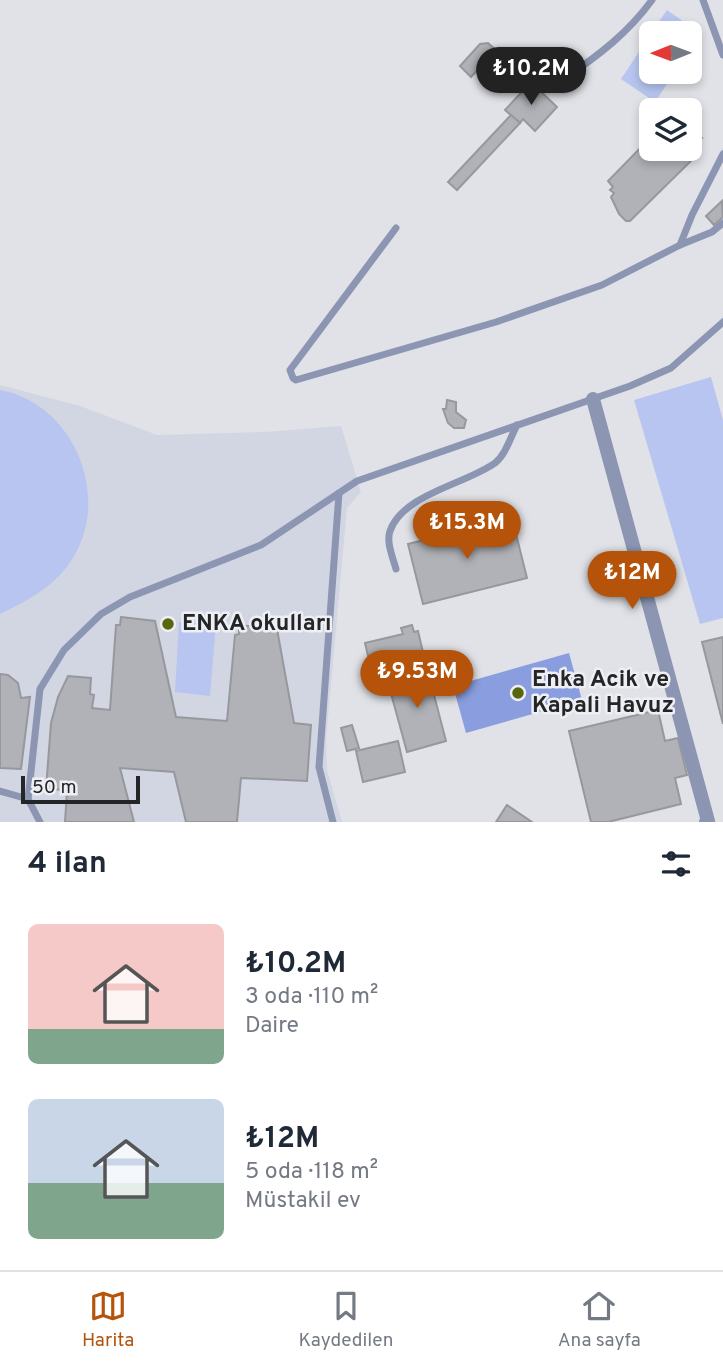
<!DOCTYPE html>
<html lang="tr">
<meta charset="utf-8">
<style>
body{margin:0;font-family:Overpass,sans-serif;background:#f2f2f3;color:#1f2937;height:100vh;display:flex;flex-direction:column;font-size:26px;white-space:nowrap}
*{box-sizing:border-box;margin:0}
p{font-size:23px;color:#747a83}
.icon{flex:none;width:38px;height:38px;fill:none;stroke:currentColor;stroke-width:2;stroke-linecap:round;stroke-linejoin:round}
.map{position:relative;height:822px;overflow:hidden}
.drawer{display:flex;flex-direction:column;background:#fff;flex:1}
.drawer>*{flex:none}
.needle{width:46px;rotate:269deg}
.controls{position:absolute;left:639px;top:21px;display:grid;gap:14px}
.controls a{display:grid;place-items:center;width:63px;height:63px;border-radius:10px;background:#fff;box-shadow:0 4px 10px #0003;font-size:35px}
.scale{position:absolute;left:21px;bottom:18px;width:119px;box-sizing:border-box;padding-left:7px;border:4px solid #242526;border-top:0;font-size:19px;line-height:24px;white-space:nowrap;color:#242526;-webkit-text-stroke:5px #eeeff4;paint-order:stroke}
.price{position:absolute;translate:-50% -60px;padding:0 16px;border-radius:24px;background:#b45309;color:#fff;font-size:23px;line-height:46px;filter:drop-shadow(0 2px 4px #0008)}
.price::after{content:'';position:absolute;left:50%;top:42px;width:21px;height:16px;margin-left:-10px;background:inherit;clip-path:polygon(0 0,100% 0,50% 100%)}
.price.current{background:#222;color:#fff}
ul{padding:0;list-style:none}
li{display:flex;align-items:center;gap:21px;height:175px;padding:0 28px}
li span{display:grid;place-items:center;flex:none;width:196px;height:140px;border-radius:10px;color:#555}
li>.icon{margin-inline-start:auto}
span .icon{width:84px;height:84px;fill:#fffc;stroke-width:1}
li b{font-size:30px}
h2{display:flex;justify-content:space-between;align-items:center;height:84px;padding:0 28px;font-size:30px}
.dock{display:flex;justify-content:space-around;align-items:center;height:98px;border-top:2px solid #e0e1e3;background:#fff;font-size:19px;color:#747a83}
.dock a{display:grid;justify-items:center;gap:4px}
.dock .current{color:#b45309}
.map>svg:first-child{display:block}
.built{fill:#d2d6e2}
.green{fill:#b7c5f0}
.water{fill:#8a9edf}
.building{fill:#b0b2b7;stroke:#97989d;stroke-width:2}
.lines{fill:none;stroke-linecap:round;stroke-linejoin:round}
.service{stroke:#8c96b3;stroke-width:7}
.minor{stroke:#8c96b3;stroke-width:14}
.poi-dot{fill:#566710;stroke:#eeeff4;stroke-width:2.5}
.labels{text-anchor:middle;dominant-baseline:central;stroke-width:5;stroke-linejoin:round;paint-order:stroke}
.poi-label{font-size:23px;font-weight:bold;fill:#242526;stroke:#eeeff4;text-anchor:start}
</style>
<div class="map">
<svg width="723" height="822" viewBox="0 0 723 822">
<rect width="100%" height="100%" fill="#e0e2e7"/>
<polygon class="built" points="0,385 80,406 157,435 265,432 341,426 361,492 347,508 326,740 327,770 342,822 0,822"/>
<g class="green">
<polygon points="667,10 701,34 690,50 690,33 651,33"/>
<polygon points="651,34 651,72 675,72 655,102 621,79"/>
<polygon points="711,377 723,420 723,618 700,624 634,400"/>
<path d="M0 390C76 404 114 501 69 564 51 589 26 601 0 614Z"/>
<polygon points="179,622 216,623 210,696 175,692"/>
</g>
<polygon class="water" points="569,653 582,700 466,733 453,686"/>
<g class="building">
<polygon points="488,43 496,50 471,77 460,66 480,44"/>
<polygon points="531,82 557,107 535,131 523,119 520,123 505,110"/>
<polygon points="511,115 520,123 457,190 448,182"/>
<polygon points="690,126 702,138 695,145 701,151 630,221 626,221 619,214 611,197 614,193 610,190 613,187 608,181 651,137 651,149 690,149"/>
<polygon points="722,201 723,217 714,225 706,216"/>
<polygon points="447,400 456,402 456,412 466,420 464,428 454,428 448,423 443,409 446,409"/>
<polygon points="512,518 527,578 423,604 408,544"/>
<polygon points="121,617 155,621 176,717 227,721 235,635 239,634 239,625 277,629 294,723 311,725 307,781 241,778 237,822 186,822 174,772 120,768 134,822 65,822 67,790 46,789 51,723 58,697 68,676 91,678 90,694 94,695 92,708 110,710 116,625 120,625"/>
<polygon points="412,625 414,632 418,631 426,665 383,675 379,661 370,664 365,643 403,634 401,628"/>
<polygon points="723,637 723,724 702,642"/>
<polygon points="427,668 446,741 407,752 387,679"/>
<polygon points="0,674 8,675 18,683 21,698 30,697 21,769 0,768"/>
<polygon points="658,710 665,741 678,738 687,775 675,778 681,804 608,822 591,822 569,731"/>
<polygon points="352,725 359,748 347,751 341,728"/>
<polygon points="398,741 405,772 363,782 356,751"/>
<polygon points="507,805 532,822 496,822"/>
</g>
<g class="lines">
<g class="service">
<polyline points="703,0 723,55"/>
<path d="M565 78C598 56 629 32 652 0"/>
<polyline points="396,228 290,370 293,378 296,380 496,322 602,285 680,245 712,232 723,223"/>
<polyline points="680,245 692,215 723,154"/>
<path d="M396 569C393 558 386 542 390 531 403 494 466 484 495 463 506 454 510 438 517 425"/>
<polyline points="0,791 28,799"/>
<polyline points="40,822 28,799 40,689 64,650 101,614 130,597 261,545 357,481 630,386 671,368 723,322"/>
<polyline points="333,822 319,767 339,493"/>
</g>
<polyline class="minor" points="593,399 708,821 706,822"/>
</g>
<g class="poi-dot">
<circle cx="168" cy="624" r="7"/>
<circle cx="518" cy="693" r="7"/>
</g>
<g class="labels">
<g class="poi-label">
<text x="182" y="624">ENKA okulları</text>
<text x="532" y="680">Enka Acik ve<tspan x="532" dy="26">Kapali Havuz</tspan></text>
</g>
</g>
</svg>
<div class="controls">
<a><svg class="needle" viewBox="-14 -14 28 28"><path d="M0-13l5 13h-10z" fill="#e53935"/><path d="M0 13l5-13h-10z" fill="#747a83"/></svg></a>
<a><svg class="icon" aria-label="layers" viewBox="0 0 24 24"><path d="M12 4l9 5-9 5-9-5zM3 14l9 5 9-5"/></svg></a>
</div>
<div class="scale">50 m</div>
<b class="price current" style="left:531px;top:107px">₺10.2M</b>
<b class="price" style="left:467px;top:561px">₺15.3M</b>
<b class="price" style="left:632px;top:611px">₺12M</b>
<b class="price" style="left:417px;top:710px">₺9.53M</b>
</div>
<section class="drawer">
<h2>4 ilan<svg class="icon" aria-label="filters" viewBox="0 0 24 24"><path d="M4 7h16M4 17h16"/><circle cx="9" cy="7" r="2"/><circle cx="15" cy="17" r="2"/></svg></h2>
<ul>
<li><span style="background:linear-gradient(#f6c9c9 75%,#7fa58c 0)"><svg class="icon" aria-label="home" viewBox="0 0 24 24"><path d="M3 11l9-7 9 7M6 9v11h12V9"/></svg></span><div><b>₺10.2M</b><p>3 oda · 110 m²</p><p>Daire</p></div></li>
<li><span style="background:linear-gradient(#c9d6e8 60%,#7fa58c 0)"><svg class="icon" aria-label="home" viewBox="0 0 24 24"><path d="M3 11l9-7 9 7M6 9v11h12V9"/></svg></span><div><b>₺12M</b><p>5 oda · 118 m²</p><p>Müstakil ev</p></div></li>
</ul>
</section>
<nav class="dock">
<a class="current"><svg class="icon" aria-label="map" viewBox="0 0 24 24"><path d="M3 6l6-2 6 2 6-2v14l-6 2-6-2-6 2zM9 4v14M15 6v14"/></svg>Harita</a>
<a><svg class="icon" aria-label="saved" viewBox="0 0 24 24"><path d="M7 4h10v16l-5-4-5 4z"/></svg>Kaydedilen</a>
<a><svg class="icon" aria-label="home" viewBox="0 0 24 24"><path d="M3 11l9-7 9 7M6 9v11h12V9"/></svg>Ana sayfa</a>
</nav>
